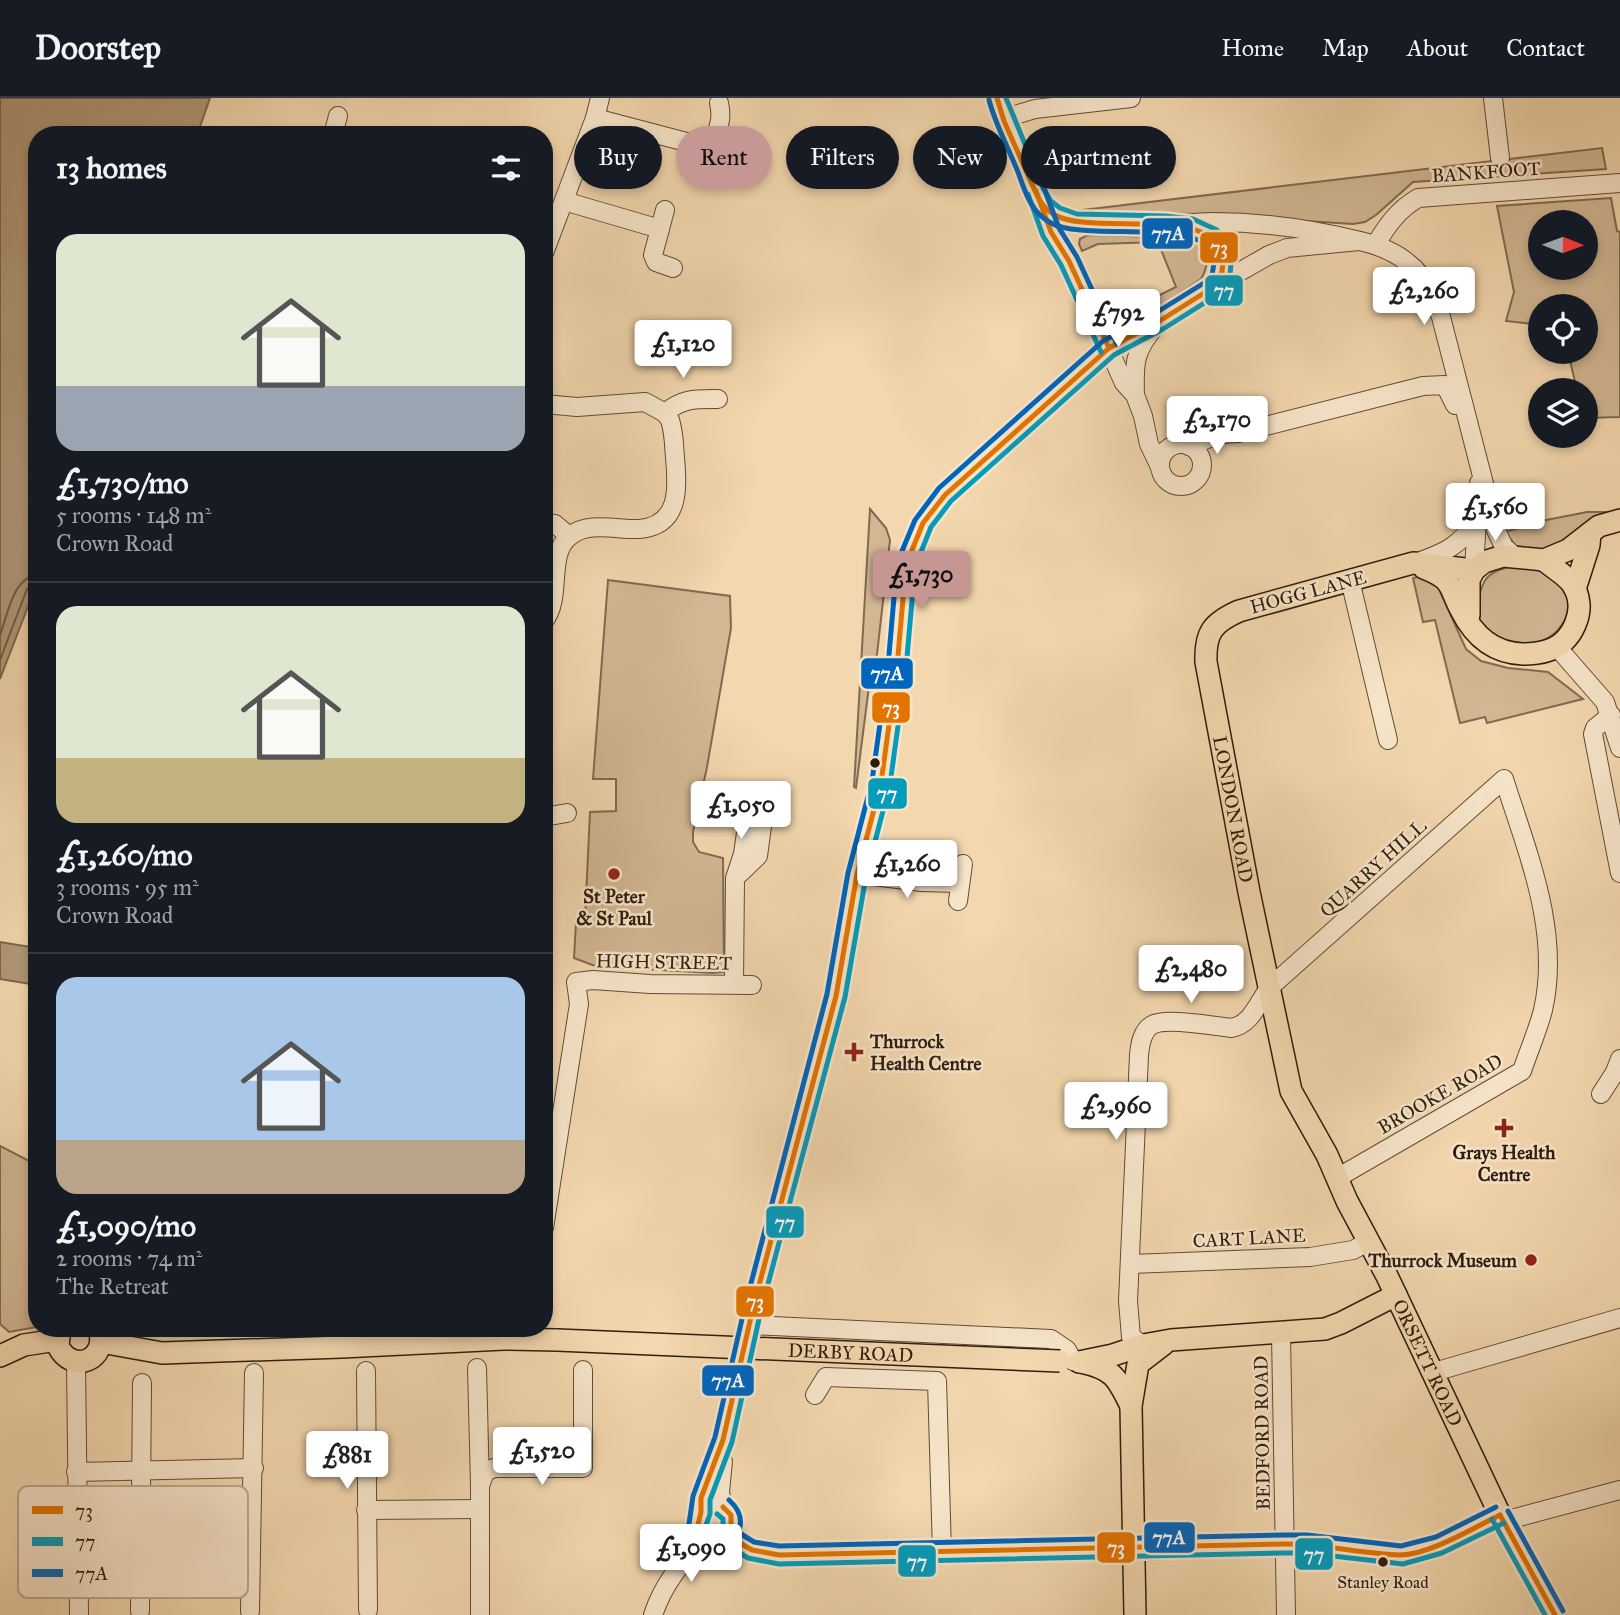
<!DOCTYPE html>
<meta charset="utf-8">
<style>
body{margin:0;font-family:"IM FELL Great Primer",serif;background:#20242c;color:#f1f3f6;height:100vh;display:flex;flex-direction:column;font-size:26px;white-space:nowrap}
*{box-sizing:border-box;margin:0}
p{font-size:23px;color:#9ea1a6}
.icon{flex:none;width:38px;height:38px;fill:none;stroke:currentColor;stroke-width:2;stroke-linecap:round;stroke-linejoin:round}
.map{position:relative;flex:1;overflow:hidden}
.side{position:absolute;left:28px;top:28px;width:525px;height:1211px;display:flex;flex-direction:column;background:#171b24;border-radius:28px;box-shadow:0 4px 10px #0003}
.side>*{flex:none}
.banner{position:absolute;left:574px;top:28px;width:665px;height:63px;display:flex;gap:14px}
.needle{width:46px;rotate:91deg}
.controls{position:absolute;left:1528px;top:112px;display:grid;gap:14px}
.controls a{display:grid;place-items:center;width:70px;height:70px;border-radius:50%;background:#171b24;box-shadow:0 4px 10px #0003;font-size:35px}
.price{position:absolute;translate:-50% -60px;padding:0 16px;border-radius:7px;background:#fff;color:#222;font-size:23px;line-height:46px;filter:drop-shadow(0 2px 4px #0008)}
.price::after{content:'';position:absolute;left:50%;top:42px;width:21px;height:16px;margin-left:-10px;background:inherit;clip-path:polygon(0 0,100% 0,50% 100%)}
.price.current{background:#c59692;color:#111}
ul{padding:0;list-style:none}
li{display:grid;align-content:center;gap:14px;height:371px;padding:0 28px}
li+li{border-top:2px solid #363941}
li span{display:grid;place-items:center;height:217px;border-radius:21px;color:#555}
li>.icon{margin-inline-start:auto}
span .icon{width:126px;height:126px;fill:#fffc;stroke-width:1}
li b{font-size:30px}
h2{display:flex;justify-content:space-between;align-items:center;height:84px;padding:0 28px;font-size:30px}
.pill{padding:0 24px;border-radius:32px;background:#171b24;box-shadow:0 4px 10px #0003;font-size:24px;line-height:63px}
.pill.current{background:#c59692;color:#111}
header{display:flex;align-items:center;gap:42px;box-sizing:border-box;height:98px;padding:0 35px;background:#171b24;border-bottom:2px solid #363941}
header strong{font-size:33px}
nav{display:flex;gap:38px;margin-inline-start:auto;font-size:24px}
.map>svg:first-child{display:block}
.green{fill:#d2b793;stroke:#806a51;stroke-width:2;fill-rule:evenodd}
.water{fill:#b09878;stroke:#7c674e;stroke-width:2}
.lines{fill:none;stroke-linecap:round;stroke-linejoin:round}
.shore{stroke:#6f5a44;stroke-width:2}
.minor-casing{stroke:#5f4c37;stroke-width:20}
.major-casing{stroke:#2e1d0f;stroke-width:24}
.minor{stroke:#f7e5ca;stroke-width:18}
.major{stroke:#f3d7ae;stroke-width:21}
.major-bridge-casing{stroke:#2e1d0f;stroke-width:24;stroke-linecap:butt}
.major-bridge{stroke:#f3d7ae;stroke-width:21}
.bus-1-casing{stroke:#f7e5ca;stroke-width:10}
.bus-2-casing{stroke:#f7e5ca;stroke-width:10}
.bus-3-casing{stroke:#f7e5ca;stroke-width:10}
.bus-1{stroke:#e47401;stroke-width:5}
.bus-2{stroke:#059bbb;stroke-width:5}
.bus-3{stroke:#0065bd;stroke-width:5}
.bus-dot{fill:#2e1d0f;stroke:#f7e5ca;stroke-width:2.5}
.poi-dot{fill:#8f2418;stroke:#f7e5ca;stroke-width:2.5}
.labels{text-anchor:middle;dominant-baseline:central;stroke-width:5;stroke-linejoin:round;paint-order:stroke}
.bus-label{font-size:17px;fill:#2e1d0f;stroke:#f7e5ca}
.street-label{font-size:19px;fill:#2e1d0f;stroke:#f7e5ca}
.poi-label{font-size:19px;font-weight:bold;fill:#2e1d0f;stroke:#f7e5ca}
.key{fill:#f7e5ca;stroke:#bba992;stroke-width:2}
.key-label{font-size:19px;fill:#2e1d0f}
.line-badge{stroke:#f7e5ca;stroke-width:2.5}
.badge-label{font-size:19px;text-anchor:middle;font-weight:bold;fill:#fff}
</style>
<header>
<strong>Doorstep</strong>
<nav><a>Home</a><a>Map</a><a>About</a><a>Contact</a></nav>
</header>
<div class="map">
<svg width="1620" height="1517" viewBox="0 0 1620 1517">
<rect width="100%" height="100%" fill="#f3d7ae"/>
<filter id="stains"><feTurbulence type="fractalNoise" baseFrequency=".00286" numOctaves="4"/><feColorMatrix values="0 0 0 0 .2 0 0 0 0 .09 0 0 0 0 .02 0 0 0 .5 -.17"/></filter>
<radialGradient id="worn" r=".72"><stop offset=".6" stop-color="#630" stop-opacity="0"/><stop offset="1" stop-color="#630" stop-opacity=".3"/></radialGradient>
<g class="green">
<polygon points="1602,50 1606,71 1413,84 1376,117 1365,124 1353,126 1198,116 1074,113"/>
<path d="M1611 100 1617 133 1620 134V319L1586 320V292H1577L1568 254H1586V208H1540V227L1506 223 1514 194 1497 108ZM1540 124H1586V170H1540Z"/>
<path d="M1088 137 1193 140C1209 149 1210 166 1201 181L1131 227 1124 230 1115 228 1111 221 1176 189 1158 144 1098 146 1082 153 1079 146 1080 141Z"/>
<polygon points="870,411 886,430 890,442 877,556 869,588 856,690 854,689"/>
<polygon points="1587,414 1613,414 1549,453 1516,448 1505,434 1541,423"/>
<path d="M1516 468C1526 469 1539 469 1548 474 1571 486 1575 515 1557 533 1539 552 1501 549 1484 530 1478 524 1478 517 1478 510 1480 481 1488 472 1516 468Z"/>
<polygon points="1423,478 1438,489 1466,551 1481,563 1508,570 1548,574 1583,601 1487,625 1485,619 1460,625 1435,522 1423,524 1413,480"/>
<polygon points="608,482 730,498 731,530 707,669 693,734 693,744 699,754 723,760 724,874 712,875 595,868 574,860 576,824 585,821 590,714 616,713 616,681 593,681"/>
<polygon points="0,1048 37,1067 37,1229 9,1234 0,1226"/>
</g>
<g class="water">
<polygon points="0,0 210,0 197,37 37,37 37,485 0,581"/>
<polygon points="0,844 37,850 37,887 0,881"/>
</g>
<g class="lines">
<g class="shore">
<path d="M0 537C7 519 13 479 37 477"/>
<polyline points="0,562 27,491 31,487 37,486"/>
</g>
<defs>
<g id="minor">
<polyline points="997,0 1002,21 1020,55 1051,134 1069,163 1124,285 1135,297 1143,318 1149,346 1160,369"/>
<polyline points="1493,0 1500,60"/>
<path d="M595 20 690 45 715 39C720 26 722 18 719 5"/>
<polyline points="1002,21 1035,11 1131,0"/>
<polyline points="333,37 338,18"/>
<polyline points="564,103 660,131"/>
<path d="M1041 106C1075 132 1102 126 1143 126 1166 127 1189 125 1212 124 1262 124 1312 131 1360 143 1377 147 1394 153 1408 165 1426 179 1433 198 1441 219L1496 432 1504 449 1514 458"/>
<polyline points="665,112 653,157 656,164 673,170"/>
<path d="M1189 128C1218 138 1229 155 1220 185"/>
<path d="M1376 146C1388 126 1398 112 1418 100L1620 85"/>
<polyline points="544,155 595,20 600,0"/>
<path d="M1135 297C1134 267 1134 253 1154 230"/>
<path d="M544 306 577 309 645 304 665 315 670 322C674 334 674 347 675 360 678 390 680 428 639 431 617 432 588 423 570 438 546 456 563 499 544 523"/>
<path d="M665 315C682 300 696 301 718 301"/>
<circle cx="1181" cy="367" r="21"/>
<polyline points="1189,348 1220,336 1238,335 1423,288 1445,287 1455,307"/>
<polyline points="544,425 555,426 569,438"/>
<path d="M1415 465C1441 456 1463 448 1475 421"/>
<polyline points="1474,472 1479,385"/>
<polyline points="1350,482 1388,642"/>
<polyline points="1557,549 1605,604 1620,650"/>
<polyline points="1611,617 1595,630 1593,636 1620,775"/>
<polyline points="544,719 567,715"/>
<polyline points="857,776 922,784 960,785"/>
<polyline points="958,803 963,766"/>
<polyline points="734,886 735,780 743,756 748,721 744,703 751,694 762,698 765,706 758,758 735,780"/>
<polyline points="1601,996 1615,974 1620,961"/>
<polyline points="544,1130 579,906 576,884 593,882 650,886 752,887"/>
<polyline points="1131,1166 1310,1159 1353,1152 1368,1144"/>
<polyline points="749,1227 1051,1241 1067,1252 1073,1263"/>
<polyline points="1281,1236 1286,1517"/>
<path d="M1143 1247 1131 1239 1128 1203 1139 957C1140 946 1142 933 1152 927 1165 919 1215 928 1231 930 1251 927 1258 905 1269 890L1504 681C1527 754 1561 833 1543 912 1538 932 1529 952 1522 973L1337 1080"/>
<polyline points="76,1264 79,1517"/>
<polyline points="477,1270 480,1388"/>
<polyline points="366,1273 368,1512"/>
<polyline points="1434,1274 1620,1220"/>
<polyline points="815,1297 826,1279 937,1283 942,1454"/>
<polyline points="76,1374 254,1370"/>
<circle cx="715" cy="1425" r="18"/>
<polyline points="723,1409 720,1394 723,1363"/>
<polyline points="366,1412 479,1411"/>
<polyline points="701,1414 701,1400 723,1342 753,1210 836,898 857,776 881,685 886,652 897,569 906,467 923,425 957,385 1109,250 1158,224 1220,185 1269,157 1287,150 1359,143"/>
<polyline points="1504,1423 1620,1392"/>
<path d="M728 1438C746 1453 756 1455 779 1457L1133 1451"/>
<polyline points="140,1513 142,1285"/>
<polyline points="250,1513 254,1275"/>
<polyline points="480,1517 480,1388 485,1374 494,1370 583,1370 583,1272"/>
<path d="M653 1517C663 1487 682 1462 705 1441"/>
</g>
<g id="major">
<path d="M1424 470C1454 482 1448 487 1461 512 1474 538 1493 555 1523 556 1537 556 1552 554 1563 544 1573 535 1580 519 1579 506 1577 481 1560 476 1544 462"/>
<path id="s1" d="M1474 472 1413 465 1239 513C1212 525 1205 535 1206 564L1249 794 1291 993 1327 1057 1347 1103 1387 1178 1500 1417 1555 1517"/>
<polyline points="1575,491 1589,447 1590,435"/>
<polyline points="1469,517 1469,482 1474,472 1484,464 1503,458 1544,462 1568,452 1599,428 1620,422"/>
<path d="M60 1230 58 1248C72 1277 109 1262 99 1231"/>
<polyline points="101,1244 162,1255 342,1249 504,1241 557,1242"/>
<polyline points="0,1258 24,1247 57,1242"/>
<polyline points="1079,1264 1113,1257 1143,1247 1171,1242 1325,1231 1341,1225 1396,1197"/>
<path d="M1081 1264C1113 1271 1117 1279 1131 1308"/>
<polyline points="1133,1451 1306,1446 1402,1457 1439,1447 1500,1417"/>
<polyline points="1135,1517 1131,1308 1138,1266 1164,1246"/>
</g>
</defs>
<use href="#minor" class="minor-casing"/>
<use href="#major" class="major-casing"/>
<use href="#minor" class="minor"/>
<use href="#major" class="major"/>
<defs>
<g id="major-bridge">
<path id="s2" d="M557 1242 1060 1263"/>
</g>
</defs>
<use href="#major-bridge" class="major-bridge-casing"/>
<use href="#major-bridge" class="major-bridge"/>
<defs>
<g id="bus-1">
<polyline points="1036,93 1051,134 1069,163 1109,250"/>
<path d="M723 1409 731 1417V1431L719 1443 705 1441 697 1431 701 1414V1400L723 1342 753 1210 836 898 857 776 881 685 897 569 906 467 923 425 945 397 1109 250 1158 224 1220 185C1221 177 1224 166 1223 158 1216 107 1090 138 1055 117 1045 112 1039 103 1035 93L1004 23 997 0"/>
<polyline points="1500,1417 1555,1517"/>
<path d="M728 1438 752 1452 779 1457 1286 1446C1324 1446 1362 1456 1400 1457 1429 1457 1473 1430 1500 1417"/>
</g>
<g id="bus-2">
<polyline points="1028,96 1043,138 1061,167 1101,254"/>
<polyline points="717,1416 723,1421 723,1428 717,1434 710,1433 706,1427 710,1416 710,1402 732,1344 761,1212 845,899 866,778 890,686 906,570 915,469 931,429 951,403 1114,257 1163,231 1225,192 1229,187 1232,155 1217,132 1193,121 1165,118 1077,116 1060,110 1051,103 1043,90 1006,0"/>
<polyline points="1492,1421 1545,1517"/>
<polyline points="723,1445 748,1460 779,1466 1286,1455 1306,1455 1403,1466 1442,1455 1504,1425"/>
</g>
<g id="bus-3">
<polyline points="1044,90 1059,130 1077,159 1117,246"/>
<path d="M729 1402C748 1419 742 1440 721 1451L701 1449 688 1433 693 1398 715 1339 745 1208 827 896 848 775 872 683 888 568 897 465 915 422 939 390 1103 243 1154 216 1212 180C1212 174 1215 164 1214 158 1204 119 1084 144 1051 125 1044 121 1036 114 1032 107 1024 95 1021 80 1015 67 1006 45 995 25 989 2"/>
<polyline points="1508,1413 1563,1513"/>
<polyline points="733,1431 754,1444 779,1448 1286,1437 1307,1437 1401,1448 1436,1439 1496,1409"/>
</g>
</defs>
<use href="#bus-1" class="bus-1-casing"/>
<use href="#bus-2" class="bus-2-casing"/>
<use href="#bus-3" class="bus-3-casing"/>
<use href="#bus-1" class="bus-1"/>
<use href="#bus-2" class="bus-2"/>
<use href="#bus-3" class="bus-3"/>
</g>
<g class="bus-dot">
<circle cx="875" cy="665" r="6"/>
<circle cx="1383" cy="1464" r="6"/>
</g>
<g class="poi-dot">
<circle cx="614" cy="776" r="7"/>
<path d="M850.5 943.5h7v7h7v7h-7v7h-7v-7h-7v-7h7z"/>
<path d="M1500.5 1019.5h7v7h7v7h-7v7h-7v-7h-7v-7h7z"/>
<circle cx="1531" cy="1162" r="7"/>
</g>
<g class="labels">
<g class="bus-label">
<text x="1383" y="1484">Stanley Road</text>
</g>
<g class="street-label">
<text transform="translate(1486 74) rotate(-4)">BANKFOOT</text>
<text transform="translate(1308 494) rotate(-15)">HOGG LANE</text>
<text stroke="none"><textPath href="#s1" startOffset="458">LONDON ROAD</textPath></text>
<text transform="translate(1373 770) rotate(-42)">QUARRY HILL</text>
<text transform="translate(664 864) rotate(1)">HIGH STREET</text>
<text transform="translate(1440 996) rotate(-30)">BROOKE ROAD</text>
<text transform="translate(1249 1140) rotate(-3)">CART LANE</text>
<text stroke="none"><textPath href="#s2" startOffset="294">DERBY ROAD</textPath></text>
<text stroke="none"><textPath href="#s1" startOffset="1050">ORSETT ROAD</textPath></text>
<text transform="translate(1262 1335) rotate(-91)">BEDFORD ROAD</text>
</g>
<g class="poi-label">
<text x="614" y="798">St Peter<tspan x="614" dy="22">&amp; St Paul</tspan></text>
<text x="870" y="943" text-anchor="start">Thurrock<tspan x="870" dy="22">Health Centre</tspan></text>
<text x="1504" y="1054">Grays Health<tspan x="1504" dy="22">Centre</tspan></text>
<text x="1517" y="1162" text-anchor="end">Thurrock Museum</text>
</g>
</g>
<rect x="18" y="1388" width="230" height="112" rx="10" class="key"/>
<rect x="32" y="1408" width="31" height="8" fill="#e47401"/>
<rect x="32" y="1439" width="31" height="9" fill="#059bbb"/>
<rect x="32" y="1471" width="31" height="8" fill="#0065bd"/>
<g class="key-label">
<text x="75" y="1419">73</text>
<text x="75" y="1450">77</text>
<text x="75" y="1482">77A</text>
</g>
<g class="line-badge">
<rect x="1141" y="119" width="53" height="33" rx="7" fill="#0065bd"/>
<rect x="1199" y="133" width="40" height="33" rx="7" fill="#e47401"/>
<rect x="1204" y="176" width="40" height="33" rx="7" fill="#059bbb"/>
<rect x="860" y="559" width="54" height="33" rx="7" fill="#0065bd"/>
<rect x="871" y="593" width="40" height="33" rx="7" fill="#e47401"/>
<rect x="867" y="679" width="41" height="33" rx="7" fill="#059bbb"/>
<rect x="765" y="1107" width="40" height="34" rx="7" fill="#059bbb"/>
<rect x="735" y="1187" width="40" height="33" rx="7" fill="#e47401"/>
<rect x="701" y="1266" width="54" height="33" rx="7" fill="#0065bd"/>
<rect x="1143" y="1423" width="53" height="33" rx="7" fill="#0065bd"/>
<rect x="1096" y="1433" width="40" height="33" rx="7" fill="#e47401"/>
<rect x="1294" y="1439" width="40" height="34" rx="7" fill="#059bbb"/>
<rect x="897" y="1446" width="40" height="34" rx="7" fill="#059bbb"/>
</g>
<g class="badge-label">
<text x="1168" y="142">77A</text>
<text x="1219" y="156">73</text>
<text x="1224" y="199">77</text>
<text x="887" y="582">77A</text>
<text x="891" y="616">73</text>
<text x="887" y="702">77</text>
<text x="785" y="1131">77</text>
<text x="755" y="1210">73</text>
<text x="728" y="1289">77A</text>
<text x="1169" y="1446">77A</text>
<text x="1116" y="1456">73</text>
<text x="1314" y="1463">77</text>
<text x="917" y="1470">77</text>
</g>
<rect width="100%" height="100%" filter="url(#stains)"/>
<rect width="100%" height="100%" fill="url(#worn)"/>
</svg>
<div class="controls">
<a><svg class="needle" viewBox="-14 -14 28 28"><path d="M0-13l5 13h-10z" fill="#e53935"/><path d="M0 13l5-13h-10z" fill="#9ea1a6"/></svg></a>
<a><svg class="icon" aria-label="locate" viewBox="0 0 24 24"><circle cx="12" cy="12" r="6"/><path d="M12 2v4M12 18v4M2 12h4M18 12h4"/></svg></a>
<a><svg class="icon" aria-label="layers" viewBox="0 0 24 24"><path d="M12 4l9 5-9 5-9-5zM3 14l9 5 9-5"/></svg></a>
</div>
<b class="price" style="left:1424px;top:229px">£2,260</b>
<b class="price" style="left:1118px;top:251px">£792</b>
<b class="price" style="left:683px;top:282px">£1,120</b>
<b class="price" style="left:1217px;top:358px">£2,170</b>
<b class="price" style="left:1495px;top:445px">£1,560</b>
<b class="price current" style="left:921px;top:513px">£1,730</b>
<b class="price" style="left:741px;top:743px">£1,050</b>
<b class="price" style="left:907px;top:802px">£1,260</b>
<b class="price" style="left:1191px;top:907px">£2,480</b>
<b class="price" style="left:1116px;top:1044px">£2,960</b>
<b class="price" style="left:542px;top:1389px">£1,520</b>
<b class="price" style="left:347px;top:1393px">£881</b>
<b class="price" style="left:691px;top:1486px">£1,090</b>
<div class="banner">
<a class="pill">Buy</a>
<a class="pill current">Rent</a>
<a class="pill">Filters</a>
<a class="pill">New</a>
<a class="pill">Apartment</a>
</div>
<section class="side">
<h2>13 homes<svg class="icon" aria-label="filters" viewBox="0 0 24 24"><path d="M4 7h16M4 17h16"/><circle cx="9" cy="7" r="2"/><circle cx="15" cy="17" r="2"/></svg></h2>
<ul>
<li><span style="background:linear-gradient(#dfe7d0 70%,#9aa5b1 0)"><svg class="icon" aria-label="home" viewBox="0 0 24 24"><path d="M3 11l9-7 9 7M6 9v11h12V9"/></svg></span><div><b>£1,730/mo</b><p>5 rooms · 148 m²</p><p>Crown Road</p></div></li>
<li><span style="background:linear-gradient(#dfe7d0 70%,#c2b280 0)"><svg class="icon" aria-label="home" viewBox="0 0 24 24"><path d="M3 11l9-7 9 7M6 9v11h12V9"/></svg></span><div><b>£1,260/mo</b><p>3 rooms · 95 m²</p><p>Crown Road</p></div></li>
<li><span style="background:linear-gradient(#a9c7e8 75%,#b9a48a 0)"><svg class="icon" aria-label="home" viewBox="0 0 24 24"><path d="M3 11l9-7 9 7M6 9v11h12V9"/></svg></span><div><b>£1,090/mo</b><p>2 rooms · 74 m²</p><p>The Retreat</p></div></li>
</ul>
</section>
</div>
